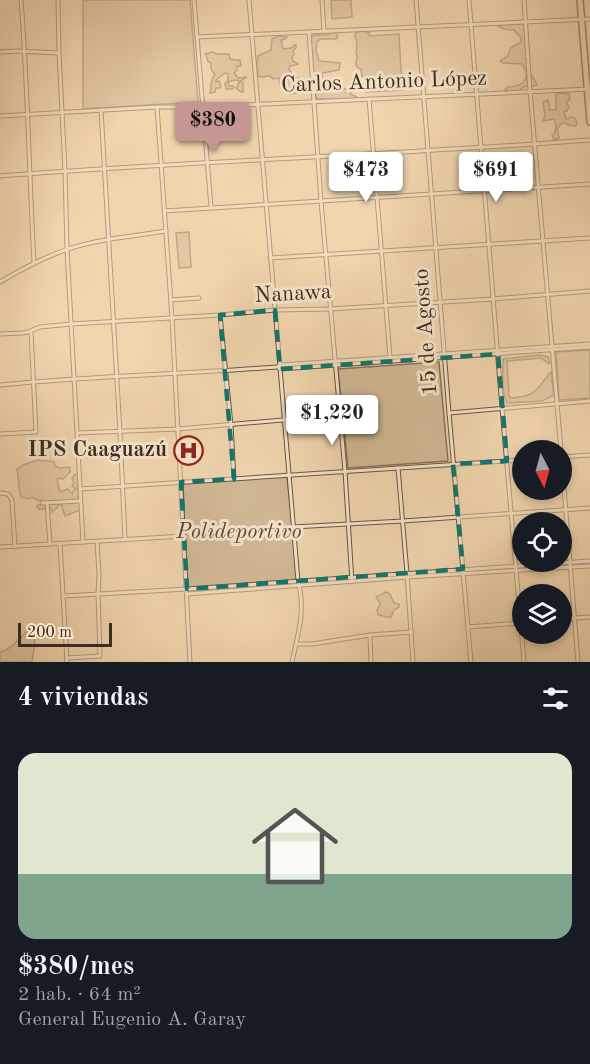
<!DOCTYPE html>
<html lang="es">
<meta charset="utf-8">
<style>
body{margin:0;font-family:"Old Standard TT",serif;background:#20242c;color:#f1f3f6;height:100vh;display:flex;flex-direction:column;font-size:22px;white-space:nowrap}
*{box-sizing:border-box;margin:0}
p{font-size:20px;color:#9ea1a6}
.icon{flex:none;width:33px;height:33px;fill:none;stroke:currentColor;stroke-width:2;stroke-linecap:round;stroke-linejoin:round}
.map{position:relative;height:662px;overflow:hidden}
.panel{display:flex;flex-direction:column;background:#171b24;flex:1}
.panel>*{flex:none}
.needle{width:39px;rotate:174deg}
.buttons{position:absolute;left:512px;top:440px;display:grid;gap:12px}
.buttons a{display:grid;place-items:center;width:60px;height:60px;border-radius:50%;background:#171b24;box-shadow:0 3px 9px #0003;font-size:30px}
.scale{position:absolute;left:18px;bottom:15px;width:94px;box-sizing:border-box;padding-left:6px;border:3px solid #3d2c21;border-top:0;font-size:16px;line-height:21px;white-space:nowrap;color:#3d2c21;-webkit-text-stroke:4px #f6e4cb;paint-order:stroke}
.price{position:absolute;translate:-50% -51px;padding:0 14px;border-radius:6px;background:#fff;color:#222;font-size:20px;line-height:39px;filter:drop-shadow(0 2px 3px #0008)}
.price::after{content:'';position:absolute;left:50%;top:36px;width:18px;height:14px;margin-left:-9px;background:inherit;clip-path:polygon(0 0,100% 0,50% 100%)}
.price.selected{background:#c59692;color:#111}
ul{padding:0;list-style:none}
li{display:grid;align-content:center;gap:12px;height:318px;padding:0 18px}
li+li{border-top:2px solid #363941}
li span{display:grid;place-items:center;height:186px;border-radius:18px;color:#555}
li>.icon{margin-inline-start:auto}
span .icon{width:108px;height:108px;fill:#fffc;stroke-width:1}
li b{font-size:26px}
h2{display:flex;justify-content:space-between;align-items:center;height:72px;padding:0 18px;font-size:26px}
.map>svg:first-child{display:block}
.green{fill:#d2b997;stroke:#88725c;stroke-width:1.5}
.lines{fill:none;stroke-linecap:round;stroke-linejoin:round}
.minor-casing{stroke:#6a5644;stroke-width:5}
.trunk-casing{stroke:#3d2c21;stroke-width:8}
.minor{stroke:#f6e4cb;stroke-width:3}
.trunk{stroke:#f1d6af;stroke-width:5}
.marked{fill:none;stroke:#0f766e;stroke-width:4.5;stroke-dasharray:12 8;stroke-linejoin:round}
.labels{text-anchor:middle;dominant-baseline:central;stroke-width:6;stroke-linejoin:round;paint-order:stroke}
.street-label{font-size:22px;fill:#3d2c21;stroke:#f6e4cb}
.poi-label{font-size:22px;font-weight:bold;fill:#3d2c21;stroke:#f6e4cb;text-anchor:end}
.park-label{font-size:22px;font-style:italic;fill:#5b4839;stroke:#f6e4cb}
</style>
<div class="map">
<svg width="590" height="662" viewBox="0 0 590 662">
<rect width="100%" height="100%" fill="#f1d6af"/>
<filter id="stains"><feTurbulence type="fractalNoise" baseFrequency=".00333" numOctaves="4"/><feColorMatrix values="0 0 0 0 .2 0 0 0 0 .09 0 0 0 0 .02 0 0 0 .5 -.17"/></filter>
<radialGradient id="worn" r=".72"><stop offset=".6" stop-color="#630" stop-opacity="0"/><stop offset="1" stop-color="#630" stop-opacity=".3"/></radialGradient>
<g class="green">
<polygon points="83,0 190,0 198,102 83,109"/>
<polygon points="331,0 351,0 352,17 332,19"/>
<path d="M514 22 525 24 527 26C528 43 532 62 527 78H529L531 74 537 85 529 87 525 86C518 92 514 94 505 90L507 87C523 87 532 79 522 64L503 63 500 61 508 56C511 44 513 48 521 42V38L514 30 504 29 498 26V24Z"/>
<polygon points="361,30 370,33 369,36 399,34 402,90 366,92 366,89 364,90 358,90 360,87 358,85 350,94 357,97 357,99 317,99 314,91 315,85 311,59 313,52 311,49 311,37 314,35 326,35 335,32 338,36 336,39 320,39 317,42 316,51 319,61 340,63 339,70 322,73 323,88 325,89 348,89 352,83 366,84 366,76 362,77 361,69 357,67 356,65 357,55 356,53 357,43 355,35 356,33"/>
<polygon points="278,36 287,37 285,39 281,40 283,49 292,48 294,45 296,45 296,48 293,51 294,54 292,58 293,61 298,64 295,65 290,66 289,69 292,73 293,76 301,79 298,88 292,88 293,90 299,92 299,93 289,94 289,89 280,86 279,78 273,79 270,76 259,77 258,76 257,64 258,56 271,50 272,39"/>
<polygon points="213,52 216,54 229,54 230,59 235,60 240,60 241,66 237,66 237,70 234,73 238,78 247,77 240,81 243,83 243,92 241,92 236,88 239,83 238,80 230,81 228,83 229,86 233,86 234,87 232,89 226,89 225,83 228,81 228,74 225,73 216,80 216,82 219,81 221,86 220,88 216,88 215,92 210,93 211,89 211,83 212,82 213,77 215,75 211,69 211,63 208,62 207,57 205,54"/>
<polygon points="559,93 569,94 570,99 566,103 569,106 567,111 564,112 566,119 572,117 575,118 577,124 576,126 568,125 565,123 561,124 557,129 559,138 554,140 552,135 555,133 556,126 554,119 543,121 545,115 543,102 548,100 550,110 556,110 556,94"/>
<polygon points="189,232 191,267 179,268 176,233"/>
<polygon points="590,350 590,398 559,400 556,352"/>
<path d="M539 355 548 357 550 363 549 364 541 358 507 361 509 396 511 398C538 396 535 390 551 372L554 395 542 401 507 403C501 392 503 372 503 359Z"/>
<polygon points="439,362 448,461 348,468 338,369"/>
<path d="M38 460C44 462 48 460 54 462L55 466 59 468 70 467V472L63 479 59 478 57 480 60 492 68 489 72 494 75 488 72 486 74 483 72 478 75 474 79 475 78 483 77 485 79 487 77 489 79 493 78 497 82 498V504L78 511 65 516 61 504 52 512 51 508 47 505 46 509H39L37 507 38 505H45L44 501 37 500 32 497 29 499 21 497C18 487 19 479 17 469L23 465Z"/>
<polygon points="287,476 298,581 272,583 272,587 261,586 263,584 187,589 183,483"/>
<path d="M386 592 390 594 394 603 399 604V607L394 610 391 617C385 618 383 615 378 615L377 610 379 607 380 603 376 597Z"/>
<path d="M27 631H31C38 640 33 652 32 662H0V652C12 649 19 639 27 631Z"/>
</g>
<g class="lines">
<defs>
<g id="minor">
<path d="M21 0C28 87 29 175 34 263"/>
<polyline points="58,0 59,53 65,171 67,249 83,542"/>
<polyline points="194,0 211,207"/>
<path d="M249 0 298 581C306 610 298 634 292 662"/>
<polyline points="322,0 324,31"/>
<polyline points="416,0 449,413 471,662"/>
<polyline points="469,0 502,408 524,662"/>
<polyline points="524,0 530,91 561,450"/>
<polyline points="309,32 321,201 345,471 352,582"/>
<polyline points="197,37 590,19"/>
<polyline points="0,52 18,51 58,53"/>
<polyline points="369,99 390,357"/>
<polyline points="157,107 172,318 190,662"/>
<polyline points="101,110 120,432 125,540"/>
<polyline points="0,116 157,107 202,107 590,89"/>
<path d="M0 176C196 161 394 155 590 140"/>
<polyline points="164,211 590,184"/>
<polyline points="270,258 590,238"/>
<path d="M0 282C22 269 44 257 68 249 99 239 133 236 166 231"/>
<polyline points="171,300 199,298"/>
<polyline points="220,315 231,425 234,479"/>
<polyline points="0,334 22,333 28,332 40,327 71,324 220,315 275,310 330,309 493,299 590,291"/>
<polyline points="279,368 280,369 590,347"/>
<path d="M0 385C92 376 185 374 277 367L280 365 590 344"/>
<polyline points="449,413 590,401"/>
<polyline points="78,433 178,429 340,415"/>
<polyline points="0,434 36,432 31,332"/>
<polyline points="561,451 578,662"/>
<polyline points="562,457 590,455"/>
<polyline points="398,468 407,573 413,662"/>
<polyline points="80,489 522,460"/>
<polyline points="0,493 8,494 12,500 15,547"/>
<polyline points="42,503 80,501"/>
<polyline points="47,503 50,544"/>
<polyline points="293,527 403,521 590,508"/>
<polyline points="60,544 67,662"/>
<polyline points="0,547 184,536"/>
<polyline points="187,594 408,577 590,566"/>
<polyline points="64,596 187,589 590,561"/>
<polyline points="561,619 590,617"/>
<polyline points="468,627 520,623"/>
<polyline points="370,635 371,662"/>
<polyline points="297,644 312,644 370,635 412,632"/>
<polyline points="67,658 100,656 98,594 99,574 97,542"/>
</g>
<polyline id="trunk" points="580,0 590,122"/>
</defs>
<use href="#minor" class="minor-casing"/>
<use href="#trunk" class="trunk-casing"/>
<use href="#minor" class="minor"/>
<use href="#trunk" class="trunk"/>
</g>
<path d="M0 0H590V662H0ZM275 310 280 369 498 354 507 461 453 464 463 569 187 589 181 482 234 479 220 315Z" fill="#f1d6af" fill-opacity=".55" fill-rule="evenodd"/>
<path class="marked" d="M275 310 280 369 498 354 507 461 453 464 463 569 187 589 181 482 234 479 220 315Z"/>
<defs>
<symbol id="hospital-ring" viewBox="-11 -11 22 22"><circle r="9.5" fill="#f6e4cb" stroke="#8f2418" stroke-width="1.5"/><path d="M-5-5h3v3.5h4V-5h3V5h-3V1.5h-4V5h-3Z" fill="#8f2418"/></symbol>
</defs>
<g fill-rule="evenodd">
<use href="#hospital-ring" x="172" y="434" width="33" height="33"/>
</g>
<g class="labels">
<g class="street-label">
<text transform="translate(384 82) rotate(-2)">Carlos Antonio López</text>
<text transform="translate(293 294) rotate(-3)">Nanawa</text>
<text transform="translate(426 332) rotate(-94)">15 de Agosto</text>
</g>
<g class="poi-label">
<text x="167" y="450">IPS Caaguazú</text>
</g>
<g class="park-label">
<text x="239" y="532">Polideportivo</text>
</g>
</g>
<rect width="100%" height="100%" filter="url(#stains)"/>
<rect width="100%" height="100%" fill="url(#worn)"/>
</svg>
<div class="buttons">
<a><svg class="needle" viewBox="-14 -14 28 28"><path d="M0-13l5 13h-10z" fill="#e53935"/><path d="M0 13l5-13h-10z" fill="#9ea1a6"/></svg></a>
<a><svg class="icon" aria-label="locate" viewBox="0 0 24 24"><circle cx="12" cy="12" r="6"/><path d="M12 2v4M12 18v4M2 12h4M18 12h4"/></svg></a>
<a><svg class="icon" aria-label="layers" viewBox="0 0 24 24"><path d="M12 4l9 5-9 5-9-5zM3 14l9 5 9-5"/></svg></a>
</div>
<div class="scale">200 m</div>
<b class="price selected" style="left:213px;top:153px">$380</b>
<b class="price" style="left:366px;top:203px">$473</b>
<b class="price" style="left:496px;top:203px">$691</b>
<b class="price" style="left:332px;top:446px">$1,220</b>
</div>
<section class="panel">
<h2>4 viviendas<svg class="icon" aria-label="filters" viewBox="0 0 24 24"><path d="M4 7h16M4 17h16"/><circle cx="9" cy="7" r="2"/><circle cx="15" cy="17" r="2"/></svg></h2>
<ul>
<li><span style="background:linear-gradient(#dfe7d0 65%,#7fa58c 0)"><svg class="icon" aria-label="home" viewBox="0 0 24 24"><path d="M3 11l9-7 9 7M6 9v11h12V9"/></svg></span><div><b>$380/mes</b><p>2 hab. · 64 m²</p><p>General Eugenio A. Garay</p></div></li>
</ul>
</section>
